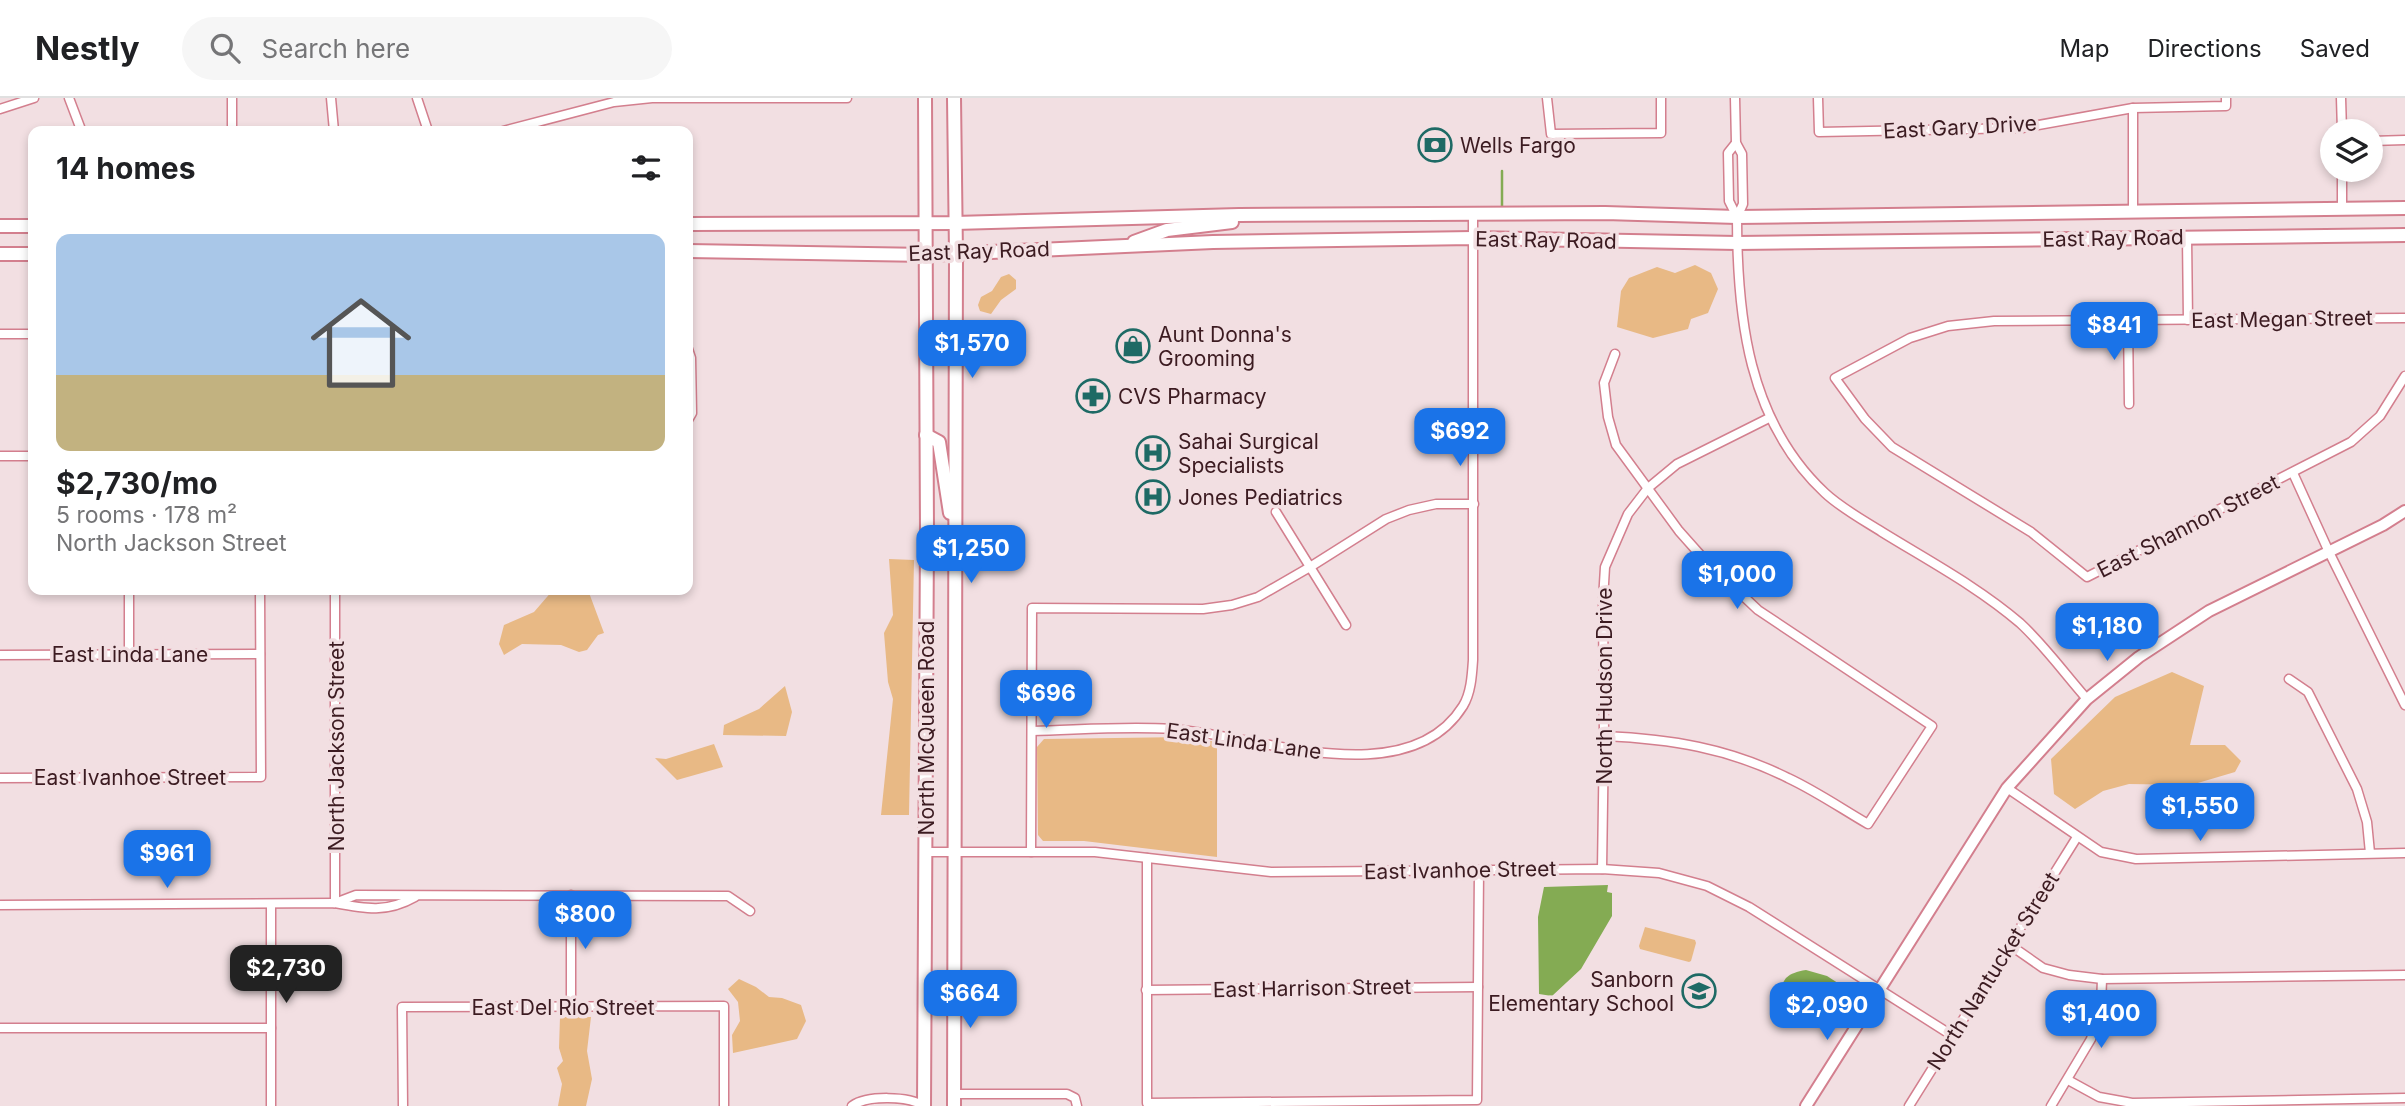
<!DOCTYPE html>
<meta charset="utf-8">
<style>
body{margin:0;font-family:Inter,sans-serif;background:#f6f6f6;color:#202124;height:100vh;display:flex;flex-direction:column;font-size:26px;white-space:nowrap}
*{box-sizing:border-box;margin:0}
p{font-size:23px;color:#757577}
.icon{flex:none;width:38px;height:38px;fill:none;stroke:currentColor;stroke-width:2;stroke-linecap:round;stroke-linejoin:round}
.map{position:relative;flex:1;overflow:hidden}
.panel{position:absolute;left:28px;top:28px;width:665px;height:469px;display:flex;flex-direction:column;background:#fff;border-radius:14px;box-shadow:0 4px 10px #0003}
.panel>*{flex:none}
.fabs{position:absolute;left:2320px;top:21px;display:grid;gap:14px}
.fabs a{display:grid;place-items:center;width:63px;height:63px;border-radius:50%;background:#fff;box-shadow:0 4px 10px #0003;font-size:35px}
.price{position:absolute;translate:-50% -60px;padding:0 16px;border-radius:14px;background:#1a73e8;color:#fff;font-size:23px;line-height:46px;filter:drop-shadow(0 2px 4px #0008)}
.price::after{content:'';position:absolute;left:50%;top:42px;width:21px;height:16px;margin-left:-10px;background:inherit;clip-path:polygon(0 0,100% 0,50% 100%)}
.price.on{background:#222;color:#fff}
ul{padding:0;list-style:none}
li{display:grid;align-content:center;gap:14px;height:371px;padding:0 28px}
li span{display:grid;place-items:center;height:217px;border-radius:14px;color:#555}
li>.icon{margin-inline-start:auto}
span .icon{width:126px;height:126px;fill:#fffc;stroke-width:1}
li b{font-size:30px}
h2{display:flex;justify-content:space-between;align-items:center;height:84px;padding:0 28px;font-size:30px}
header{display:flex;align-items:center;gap:42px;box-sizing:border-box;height:98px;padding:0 35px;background:#fff;border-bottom:2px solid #e0e0e0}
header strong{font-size:33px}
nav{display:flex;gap:38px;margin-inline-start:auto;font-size:24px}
.search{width:490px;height:63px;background:#f6f6f6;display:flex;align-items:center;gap:18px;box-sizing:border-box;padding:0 24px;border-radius:38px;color:#757577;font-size:26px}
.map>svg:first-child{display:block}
.green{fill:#e8b985}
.water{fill:#84ab53}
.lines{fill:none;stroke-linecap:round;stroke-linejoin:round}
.stream{stroke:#84ab53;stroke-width:2.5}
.minor-casing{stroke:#d37f8e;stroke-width:11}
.tertiary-casing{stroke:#d37f8e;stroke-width:14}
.secondary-casing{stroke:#d37f8e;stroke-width:16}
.primary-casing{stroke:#d37f8e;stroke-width:16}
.minor{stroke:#fff;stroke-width:8}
.tertiary{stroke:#fff;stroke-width:10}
.secondary{stroke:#fff;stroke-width:12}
.primary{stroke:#fff;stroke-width:12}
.labels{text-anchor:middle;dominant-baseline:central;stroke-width:7;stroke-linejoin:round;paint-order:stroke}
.street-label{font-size:21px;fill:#3c1b21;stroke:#f2dfe2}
.poi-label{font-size:21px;fill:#3c1b21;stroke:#f2dfe2;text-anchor:start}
</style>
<header>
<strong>Nestly</strong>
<div class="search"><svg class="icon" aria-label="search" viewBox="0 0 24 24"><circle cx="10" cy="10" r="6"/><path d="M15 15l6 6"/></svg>Search here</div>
<nav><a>Map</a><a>Directions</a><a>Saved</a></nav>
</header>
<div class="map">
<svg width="2405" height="1008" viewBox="0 0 2405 1008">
<rect width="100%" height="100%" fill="#f2dfe2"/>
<g class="green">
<polygon points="1695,167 1711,175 1718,191 1708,215 1691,221 1688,231 1653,240 1617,229 1621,193 1629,180 1657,169 1675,175"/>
<polygon points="1009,176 1016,182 1016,191 1001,202 991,216 980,213 978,207 981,199 992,193 1001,179"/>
<polygon points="889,461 914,462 909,717 881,717 893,601 888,584 884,535 893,517"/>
<polygon points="553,492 588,492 604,535 598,537 587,552 579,554 561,547 522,546 504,557 499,546 504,527 534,514"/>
<polygon points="2172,574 2204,588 2190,647 2225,647 2241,663 2235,674 2191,687 2129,686 2103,693 2075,711 2054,696 2051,661 2115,599"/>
<polygon points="785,588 792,614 786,638 723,637 724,627 759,611"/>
<polygon points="1186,639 1217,644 1217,759 1084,743 1043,743 1038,737 1037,649 1044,641"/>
<polygon points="714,646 723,669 677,682 655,660 666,661"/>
<polygon points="1645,829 1695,842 1696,845 1691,863 1689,864 1640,851 1639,848"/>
<polygon points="739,881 756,889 769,899 782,900 801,907 806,923 797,941 733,955 732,937 740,923 738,904 728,891"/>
<polygon points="560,919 591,919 587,953 592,981 586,1008 558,1008 562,986 557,970 563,963 559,950"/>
</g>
<g class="water">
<polygon points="1608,787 1607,794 1612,795 1612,818 1581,871 1552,898 1539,896 1538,819 1544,789"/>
<path d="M1806 872 1827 878 1844 889 1847 902 1826 934 1783 907C1780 884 1782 876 1806 872Z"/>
</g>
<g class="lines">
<polyline class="stream" points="1502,73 1502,109"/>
<defs>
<g id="minor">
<polyline points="69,0 80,29"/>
<polyline points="232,0 232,29"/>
<polyline points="331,0 334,33"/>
<polyline points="417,0 428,33"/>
<polyline points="1547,0 1551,36 1661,35 1661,0"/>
<path d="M1735 0 1736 45 1742 56 1743 106 1737 119C1737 219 1748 323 1825 395 1841 410 1863 422 1882 434 1929 463 1978 489 2020 525 2044 547 2065 576 2087 601"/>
<polyline points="1818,0 1819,34 2022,30 2133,10 2226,8 2226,0"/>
<polyline points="2341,0 2342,33"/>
<polyline points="2133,10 2133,114"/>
<polyline points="0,11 34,0"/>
<polyline points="503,33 614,4 652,0 847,0"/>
<polyline points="2371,43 2405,42"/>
<polyline points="1736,45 1728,55 1729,103 1737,119"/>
<polyline points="2342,72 2342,111"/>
<polyline points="2187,139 2188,222"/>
<polyline points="2405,220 1994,223 1948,228 1910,240 1835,280 1865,321 1892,349 2031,434 2087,479 2351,344 2380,318 2405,278"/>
<polyline points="2128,222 2129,306"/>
<polyline points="0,236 33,236"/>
<polyline points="688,251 691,260 692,315 688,322"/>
<polyline points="0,358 33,358"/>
<polyline points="2293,375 2329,454 2405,607"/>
<polyline points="1276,414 1346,527"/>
<polyline points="129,493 129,556"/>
<polyline points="0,557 260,556"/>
<polyline points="2289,581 2308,594 2357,691 2367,724 2370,755"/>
<path d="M1032 633C1078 632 1125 628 1171 631 1254 636 1407 698 1463 608 1471 595 1472 577 1473 562V116"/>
<path d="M1604 638C1671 641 1728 650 1788 680 1816 693 1842 711 1868 726L1932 628 1758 512 1703 460 1679 433 1616 347 1608 319 1604 285 1615 256"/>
<polyline points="0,680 261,679 260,492"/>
<polyline points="2007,690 2101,754 2136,761 2405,755"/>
<polyline points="925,754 1095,754 1271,774 1602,771 1659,775 1707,788 1749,809 1953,938"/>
<polyline points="1031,754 1032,510 1203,511 1232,507 1258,499 1310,469 1386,421 1409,412 1436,406 1474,406"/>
<polyline points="1147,760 1147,1005 1477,1002 1479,773"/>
<polyline points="1602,771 1604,638 1603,502 1605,469 1628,416 1648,390 1677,366 1769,320"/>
<polyline points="571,797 571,910"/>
<polyline points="335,805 356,797 728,798 750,813"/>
<polyline points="335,805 335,492"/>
<polyline points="271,806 271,1008"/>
<path d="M0 807 335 805C366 811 387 815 415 799"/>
<polyline points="2010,847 2043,870 2069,877 2102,881 2405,877"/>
<polyline points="1146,892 1478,889"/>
<polyline points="0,930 271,930"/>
<polyline points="2068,982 2099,999 2132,1005 2405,1000"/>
<polyline points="954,996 1067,996 1075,1000 1077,1008"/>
<polyline points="403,1008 402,909 724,908 724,1008"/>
<path d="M852 1008C867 997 909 998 924 1008"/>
<polyline points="1909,1008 2077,739"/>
<polyline points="2051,1008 2091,941 2101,909 2102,881"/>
</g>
<polyline id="tertiary" points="1806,1008 2007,690 2087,601 2139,559 2209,513 2383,427 2405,413"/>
<g id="secondary">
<polyline points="954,0 956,156 954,1008"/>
<polyline points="926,337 939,344 950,415"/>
<polyline points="924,1008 927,435 925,0"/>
</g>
<g id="primary">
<polyline points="688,126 955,125 1239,117 1605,115 1737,119 2405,110"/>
<polyline points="0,128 33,128"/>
<polyline points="1134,144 1167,132 1232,124"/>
<polyline points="688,153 927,157 1213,144 1473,140 1737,145 2405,137"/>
<polyline points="0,156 33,156"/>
</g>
</defs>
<use href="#minor" class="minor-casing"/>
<use href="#tertiary" class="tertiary-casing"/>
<use href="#secondary" class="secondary-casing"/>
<use href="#primary" class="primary-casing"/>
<use href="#minor" class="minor"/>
<use href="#tertiary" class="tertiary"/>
<use href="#secondary" class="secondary"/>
<use href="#primary" class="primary"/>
</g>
<defs>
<symbol id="bank-ring" viewBox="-11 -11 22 22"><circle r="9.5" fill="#f2dfe2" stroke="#1e6a65" stroke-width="1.5"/><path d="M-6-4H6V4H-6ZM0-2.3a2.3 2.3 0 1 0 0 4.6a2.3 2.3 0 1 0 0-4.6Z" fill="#1e6a65"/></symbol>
<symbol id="shop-ring" viewBox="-11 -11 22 22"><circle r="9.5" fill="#f2dfe2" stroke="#1e6a65" stroke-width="1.5"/><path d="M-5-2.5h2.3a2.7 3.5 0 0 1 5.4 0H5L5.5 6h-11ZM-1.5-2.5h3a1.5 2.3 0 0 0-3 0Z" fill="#1e6a65"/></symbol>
<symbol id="pharmacy-ring" viewBox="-11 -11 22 22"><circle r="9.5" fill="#f2dfe2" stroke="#1e6a65" stroke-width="1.5"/><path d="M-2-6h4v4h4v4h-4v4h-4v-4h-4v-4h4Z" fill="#1e6a65"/></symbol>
<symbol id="hospital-ring" viewBox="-11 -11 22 22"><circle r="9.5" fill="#f2dfe2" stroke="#1e6a65" stroke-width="1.5"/><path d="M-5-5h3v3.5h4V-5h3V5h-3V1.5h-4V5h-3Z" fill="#1e6a65"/></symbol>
<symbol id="school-ring" viewBox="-11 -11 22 22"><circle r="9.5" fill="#f2dfe2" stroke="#1e6a65" stroke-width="1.5"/><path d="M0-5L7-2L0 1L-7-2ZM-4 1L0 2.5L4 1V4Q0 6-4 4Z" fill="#1e6a65"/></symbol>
</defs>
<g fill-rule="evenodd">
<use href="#bank-ring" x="1416" y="28" width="38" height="38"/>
<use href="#shop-ring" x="1114" y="229" width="38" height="38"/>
<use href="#pharmacy-ring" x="1074" y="279" width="38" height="38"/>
<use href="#hospital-ring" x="1134" y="336" width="38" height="38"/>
<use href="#hospital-ring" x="1134" y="380" width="38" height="38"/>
<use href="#school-ring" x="1680" y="874" width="38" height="38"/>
</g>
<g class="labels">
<g class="street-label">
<text transform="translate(1960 29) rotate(-3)">East Gary Drive</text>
<text transform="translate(2113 140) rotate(-1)">East Ray Road</text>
<text transform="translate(1546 142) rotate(1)">East Ray Road</text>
<text transform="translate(979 153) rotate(-2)">East Ray Road</text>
<text transform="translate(2282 221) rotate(-1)">East Megan Street</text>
<text transform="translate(2188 428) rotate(-27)">East Shannon Street</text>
<text x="130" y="556">East Linda Lane</text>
<text transform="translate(1604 588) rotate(-90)">North Hudson Drive</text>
<text transform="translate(926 630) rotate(-90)">North McQueen Road</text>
<text transform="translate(1244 643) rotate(8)">East Linda Lane</text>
<text transform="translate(336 648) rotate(-90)">North Jackson Street</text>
<text x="130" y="679">East Ivanhoe Street</text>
<text transform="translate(1460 772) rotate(-1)">East Ivanhoe Street</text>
<text transform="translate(1993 873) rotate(-58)">North Nantucket Street</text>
<text transform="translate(1312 890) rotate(-1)">East Harrison Street</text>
<text x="563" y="909">East Del Rio Street</text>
</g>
<g class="poi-label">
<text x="1460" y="47">Wells Fargo</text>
<text x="1158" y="236">Aunt Donna's<tspan x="1158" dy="24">Grooming</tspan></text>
<text x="1118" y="298">CVS Pharmacy</text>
<text x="1178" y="343">Sahai Surgical<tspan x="1178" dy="24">Specialists</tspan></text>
<text x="1178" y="399">Jones Pediatrics</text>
<text x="1674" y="881" text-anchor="end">Sanborn<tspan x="1674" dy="24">Elementary School</tspan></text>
</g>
</g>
</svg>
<div class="fabs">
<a><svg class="icon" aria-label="layers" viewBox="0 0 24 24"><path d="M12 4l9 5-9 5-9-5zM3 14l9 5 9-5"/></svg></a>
</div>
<b class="price" style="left:2114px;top:264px">$841</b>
<b class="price" style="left:972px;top:282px">$1,570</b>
<b class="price" style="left:1460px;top:370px">$692</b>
<b class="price" style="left:971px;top:487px">$1,250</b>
<b class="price" style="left:1737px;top:513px">$1,000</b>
<b class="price" style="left:2107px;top:565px">$1,180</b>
<b class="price" style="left:1046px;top:632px">$696</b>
<b class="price" style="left:2200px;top:745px">$1,550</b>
<b class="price" style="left:167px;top:792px">$961</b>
<b class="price" style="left:585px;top:853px">$800</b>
<b class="price on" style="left:286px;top:907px">$2,730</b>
<b class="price" style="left:970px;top:932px">$664</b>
<b class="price" style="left:1827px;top:944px">$2,090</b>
<b class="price" style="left:2101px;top:952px">$1,400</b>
<section class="panel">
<h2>14 homes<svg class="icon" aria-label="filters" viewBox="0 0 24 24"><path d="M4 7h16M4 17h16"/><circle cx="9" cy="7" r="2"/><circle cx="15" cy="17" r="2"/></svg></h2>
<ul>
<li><span style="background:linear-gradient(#a9c7e8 65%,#c2b280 0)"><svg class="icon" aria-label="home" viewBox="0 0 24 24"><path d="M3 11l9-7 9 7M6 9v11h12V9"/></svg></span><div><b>$2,730/mo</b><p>5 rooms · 178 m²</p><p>North Jackson Street</p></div></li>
</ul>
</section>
</div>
